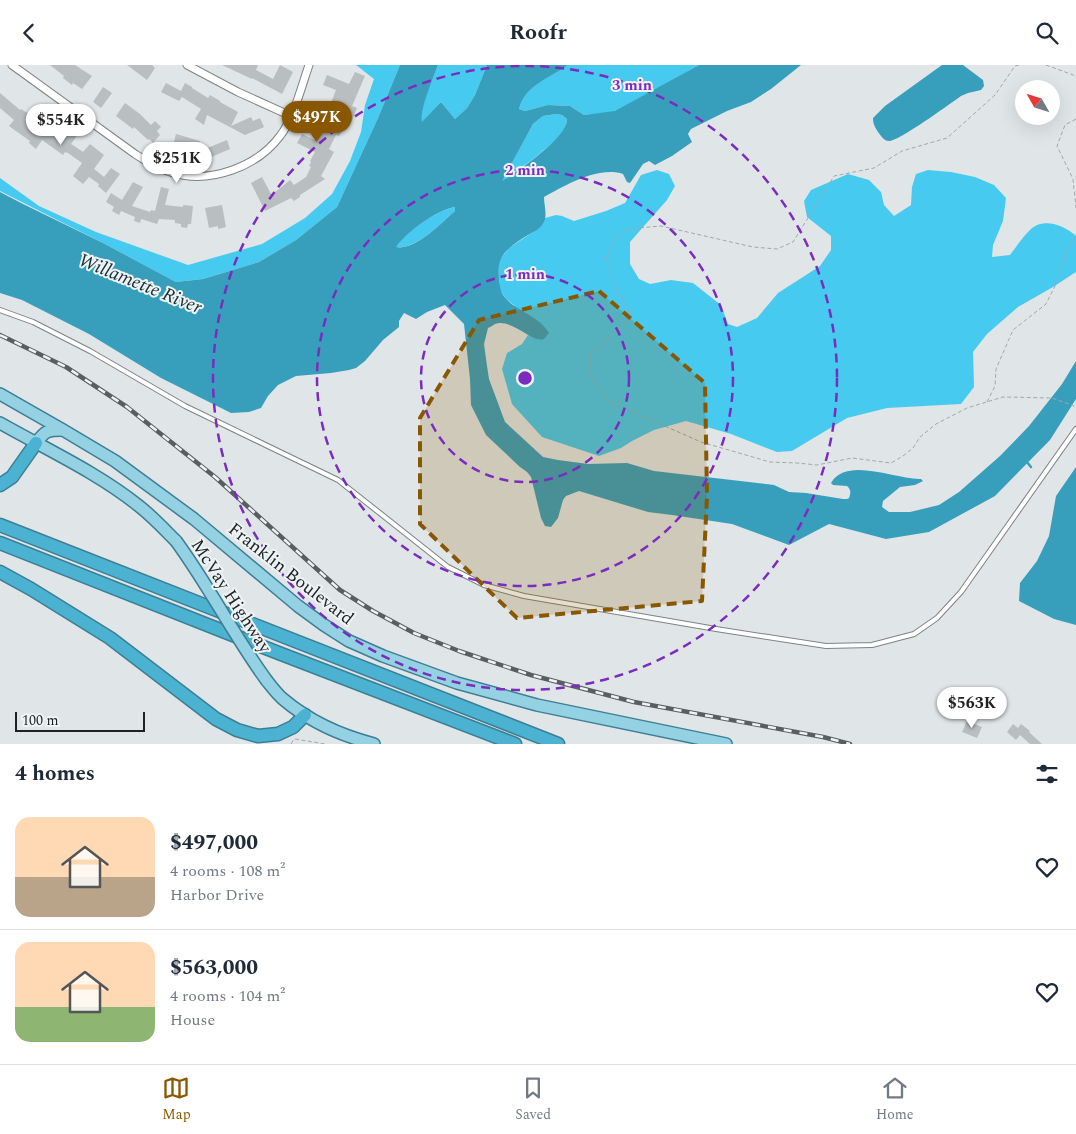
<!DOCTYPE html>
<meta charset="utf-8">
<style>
body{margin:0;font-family:Spectral,serif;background:#f6f6f7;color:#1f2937;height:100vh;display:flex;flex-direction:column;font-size:19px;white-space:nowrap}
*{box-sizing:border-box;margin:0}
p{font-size:16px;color:#747a83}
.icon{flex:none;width:28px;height:28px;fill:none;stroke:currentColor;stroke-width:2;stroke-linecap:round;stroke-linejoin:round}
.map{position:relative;height:679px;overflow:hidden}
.side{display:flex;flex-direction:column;background:#fff;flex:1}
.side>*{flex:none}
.needle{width:32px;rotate:309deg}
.fabs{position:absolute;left:1015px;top:15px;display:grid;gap:10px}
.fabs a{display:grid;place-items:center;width:45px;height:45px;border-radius:50%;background:#fff;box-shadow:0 5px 20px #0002;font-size:25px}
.scale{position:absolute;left:15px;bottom:12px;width:130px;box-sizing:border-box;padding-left:5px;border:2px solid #1f2122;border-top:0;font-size:14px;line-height:18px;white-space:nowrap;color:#1f2122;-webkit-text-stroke:4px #eef3f5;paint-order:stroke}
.price{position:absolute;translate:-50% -42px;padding:0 11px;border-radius:18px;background:#fff;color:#222;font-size:16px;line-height:32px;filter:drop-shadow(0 1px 2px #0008)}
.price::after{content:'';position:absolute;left:50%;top:30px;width:15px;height:11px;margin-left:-8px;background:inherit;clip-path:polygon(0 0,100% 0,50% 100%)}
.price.on{background:#8a5701;color:#fff}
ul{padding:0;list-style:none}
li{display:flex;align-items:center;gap:15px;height:125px;padding:0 15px}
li+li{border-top:1px solid #e0e1e3}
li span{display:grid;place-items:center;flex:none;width:140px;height:100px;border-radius:15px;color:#555}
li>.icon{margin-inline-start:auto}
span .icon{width:60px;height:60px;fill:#fffc;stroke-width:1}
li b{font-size:21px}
h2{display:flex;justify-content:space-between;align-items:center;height:60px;padding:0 15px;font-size:21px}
header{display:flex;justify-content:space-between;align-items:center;height:65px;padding:0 15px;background:#fff;font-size:22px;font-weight:700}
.dock{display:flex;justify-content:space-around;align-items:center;height:70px;border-top:1px solid #e0e1e3;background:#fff;font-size:14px;color:#747a83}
.dock a{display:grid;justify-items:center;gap:2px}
.dock .on{color:#8a5701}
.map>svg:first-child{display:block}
.green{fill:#46caef}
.water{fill:#379fbc;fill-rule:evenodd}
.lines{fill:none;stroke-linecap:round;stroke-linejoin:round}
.stream{stroke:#379fbc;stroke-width:2.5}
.building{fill:#b9bec0}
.service-casing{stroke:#7e8384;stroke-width:6}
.minor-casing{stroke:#7e8384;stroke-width:9}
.primary-casing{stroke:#3c7f94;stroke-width:14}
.motorway-casing{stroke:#3c7f94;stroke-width:15}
.path{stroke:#a3a8aa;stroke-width:1;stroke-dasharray:4 2.5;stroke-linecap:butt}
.service{stroke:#fff;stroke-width:4}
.minor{stroke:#fff;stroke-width:7}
.primary{stroke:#93d1e3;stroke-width:11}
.motorway{stroke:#4bb2d1;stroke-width:12}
.rail-casing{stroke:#5b5e60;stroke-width:4.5}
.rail{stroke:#eef3f5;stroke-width:2.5;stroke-dasharray:8;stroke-linecap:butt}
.primary-bridge-casing{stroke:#3c7f94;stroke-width:14;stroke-linecap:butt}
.primary-bridge{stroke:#93d1e3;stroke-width:11}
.marked{fill:#8a5701;fill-opacity:0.2;stroke:#8a5701;stroke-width:4;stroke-dasharray:10 6;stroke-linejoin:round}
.ring{fill:none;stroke:#7b2cbf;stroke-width:2.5;stroke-dasharray:9 6}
.labels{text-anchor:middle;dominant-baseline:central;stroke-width:4;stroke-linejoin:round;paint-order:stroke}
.street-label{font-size:18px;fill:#1f2122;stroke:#eef3f5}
.water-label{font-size:19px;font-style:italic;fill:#182f36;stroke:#eef3f5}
.centre{fill:#7b2cbf;stroke:#eef3f5;stroke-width:2.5}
.ring-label{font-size:15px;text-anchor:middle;font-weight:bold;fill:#7b2cbf;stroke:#eef3f5;stroke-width:4;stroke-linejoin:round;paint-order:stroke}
</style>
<header><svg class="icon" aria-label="back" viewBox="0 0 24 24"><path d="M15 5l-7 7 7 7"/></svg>Roofr<svg class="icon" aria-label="search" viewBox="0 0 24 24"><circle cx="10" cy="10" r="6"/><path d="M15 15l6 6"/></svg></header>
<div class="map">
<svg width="1076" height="679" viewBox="0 0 1076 679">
<rect width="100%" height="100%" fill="#e0e6e8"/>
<g class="green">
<polygon points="356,0 400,0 378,53 337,142 296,175 259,197 203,214 176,217 103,178 0,126 0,113 39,141 96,167 188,200 262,179 305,153 332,129 350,96 361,67 365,40 374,14"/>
<path d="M438 0H487L475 30 467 43 455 54 441 37 422 58C420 41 432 16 438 0Z"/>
<path d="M568 0H699L615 47 584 50 570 41 548 40 525 46 519 44C525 20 549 13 568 0Z"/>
<path d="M556 49 562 50 567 54C568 73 516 106 501 117L533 59 543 51Z"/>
<path d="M657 105 669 109 675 121 667 135 630 177V199L639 214 650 219 671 215 693 218 721 240 728 259 737 262 757 253 778 228 820 201 831 185V171L807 152 804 136 811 125 848 109 869 115 881 127 884 140 894 151 911 140 912 122 916 109 928 105 951 107 975 112 994 120 1006 133 1003 156 993 180 992 192 1010 190C1016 182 1022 173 1030 165 1043 152 1064 160 1076 171V207L1053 222 1018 242 987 269 973 287 974 322 961 339 887 343 847 353 792 386 777 387 731 369 686 356 654 365 632 376 621 383 599 391 542 372 512 339 502 304 507 288 522 279 528 270 540 275 514 240 506 234 500 225 498 201 500 194 509 183 539 163 543 159 545 153 556 150 562 151 574 156 606 146 625 138 641 110Z"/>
<path d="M455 142V146C441 158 415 186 395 182 409 166 434 146 455 142Z"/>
</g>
<g class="water">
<path d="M400 0H438C433 14 420 43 422 57L441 37 455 54 467 43 475 30 487 0H568C550 13 525 20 519 44L525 46 548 40 570 41 584 50 615 46 699 0H801L771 24 751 37 727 46 691 64 688 69 692 77 672 91 655 100 649 96 643 99 630 118 627 117 623 109C598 101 566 120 544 132 544 141 548 151 543 159 539 165 533 167 528 170 517 177 501 186 499 200 498 204 499 210 499 215 500 219 500 223 501 226 508 244 538 249 549 268 548 269 545 273 544 274 533 279 512 253 495 259 493 260 491 262 488 263L484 279 487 301 489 314 505 357 543 392 558 395 588 399 627 398 654 406 774 420 789 427 806 428 843 434H847L849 433C851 428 851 424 847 421L833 420 831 418C847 391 896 415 921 414L923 416 915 420 900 422 883 436 882 442 889 447H910L939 440 959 427 1000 391 1029 361 1062 319 1076 296V334L1050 375 995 431 929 467 886 474 829 459 789 480 732 459 672 450 648 447 579 426 566 431 563 435 558 453 551 462 545 461 541 453 531 412 527 407 520 402 486 370 471 340 470 314 464 259 445 240 427 247 416 254 404 248 399 256V262L383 275 365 296 356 303 349 305 331 308 296 311 278 320 268 331 261 343 249 347 231 348 161 313 89 269 22 235 0 228V127L23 139 103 178 176 217 203 214 259 197 296 175 337 142 378 53ZM556 49 562 50 567 54C568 72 517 107 502 116L533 59 543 51ZM455 142V146C441 158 415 186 396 182 407 167 436 145 455 142Z"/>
<path d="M942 0H963L983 15 984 21 981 25 968 28 961 31C951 38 898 77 889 76 884 76 881 71 878 67 875 62 873 59 873 53L885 41Z"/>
<polygon points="1076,402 1076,560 1054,554 1019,536 1020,518 1037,496 1049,471 1056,431"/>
</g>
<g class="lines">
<polyline class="stream" points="1026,396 1031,402"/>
</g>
<g class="building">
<polygon points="50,0 75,0 92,11 82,24 73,18 72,20 63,13 64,11"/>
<polygon points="127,0 152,0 155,3 147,15"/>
<polygon points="222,0 258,0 256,5 273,14 280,0 293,7 282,29 252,13 252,14"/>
<polygon points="355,7 365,11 352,41 357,43 351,58 347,56 339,71 336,70 329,84 334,87 321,111 325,114 300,130 300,132 294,136 291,133 265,146 251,118 262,112 271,129 278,125 290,115 294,120 306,112 311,102 309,101 311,97 310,96 315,87 297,78 302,69 315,75 331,44 329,43 336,25 323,20 327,10 349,19"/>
<polygon points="166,18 181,26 185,18 192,22 192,23 208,33 210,30 220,36 220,37 238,47 231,61 251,52 253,56 260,53 264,62 245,70 207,50 204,60 195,54 201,44 182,32 179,36 161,27"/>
<polygon points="103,22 112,28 101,43 93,37"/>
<polygon points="0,28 20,45 21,44 29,49 25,55 42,67 47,59 63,70 69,63 78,69 71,79 83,87 90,79 104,90 94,104 104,112 111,103 120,109 106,128 98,121 99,119 89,112 83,119 73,111 82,98 68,88 65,87 63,90 42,75 36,84 29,78 30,76 9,61 14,55 0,43"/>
<polygon points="125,38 140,49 151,60 155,56 161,62 157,66 160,70 153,78 149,74 148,75 134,62 133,64 116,51"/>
<polygon points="176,69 200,76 196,93 176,88 177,85 172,84"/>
<polygon points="227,75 230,84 209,93 205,84"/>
<polygon points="133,117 143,122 132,141 150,147 151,145 155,146 161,122 169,124 165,140 183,142 183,140 193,141 191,159 188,159 187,163 181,162 181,159 175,158 175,155 159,154 157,159 141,154 140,158 134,156 135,152 121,146 119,150 112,146 114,142 106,137 111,128 122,135"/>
<polygon points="222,140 226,162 218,164 218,161 209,163 205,143"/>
<polygon points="967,656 982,662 977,673 962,667"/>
<polygon points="1013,659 1018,663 1021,659 1030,666 1029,667 1042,679 1030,679 1020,670 1016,675 1007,667"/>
</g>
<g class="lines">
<defs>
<polyline id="service" points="0,245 33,257 90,286 185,341 338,415 448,502 484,520 524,531 716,564 826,581 872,580 914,569 937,553 961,527 1076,364"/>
<g id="minor">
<path d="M12 0 135 89C147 97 159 104 173 108 210 119 257 102 280 71 293 55 302 20 309 0"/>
<polyline points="187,0 238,27 291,51"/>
</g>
<g id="primary">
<polyline points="0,329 63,365 115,396 194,454 298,541 324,560 349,576 383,591 457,618 537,640 726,679"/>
<path d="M0 358C46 384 98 408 139 441 153 452 164 464 176 476"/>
<path d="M36 378C45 366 47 365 62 365"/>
<path d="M267 616C272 622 277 629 283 634 310 657 339 670 374 679"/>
</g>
<g id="motorway">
<polyline points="0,420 12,412 36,378"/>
<polyline points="0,460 558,679"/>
<polyline points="0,478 276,587 515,679"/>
<polyline points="0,507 31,524 110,573 216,654 237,665 258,671 278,669 293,662 305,650"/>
</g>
</defs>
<use href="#service" class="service-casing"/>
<use href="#minor" class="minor-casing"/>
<use href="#primary" class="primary-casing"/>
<use href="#motorway" class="motorway-casing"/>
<g class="path">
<polyline points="1019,0 1015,1 995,30 947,73 902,86 874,103 834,111 793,177 777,184 753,182 661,161 627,164 615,173 606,193 614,219 629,247 623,261 590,289 590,309 608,336 701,377 770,397 797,398 817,400 852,393 891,398 903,391 913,383 920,372 936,359 967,343 1003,332 1052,333 1072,340 1076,342"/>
<polyline points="1046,0 1076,11"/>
<polyline points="1076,54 1065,60 1057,81 1073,114 1076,143"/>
<polyline points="987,337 995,321 996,304 1013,265 1046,239 1059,213 1065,190 1076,169"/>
<polyline points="295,674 325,679"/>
<polyline points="291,679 294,674"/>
</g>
<use href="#service" class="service"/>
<use href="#minor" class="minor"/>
<use href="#primary" class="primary"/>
<use href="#motorway" class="motorway"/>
<defs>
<polyline id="rail" points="0,270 66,302 127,342 215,412 340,525 373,546 414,568 459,586 531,610 634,637 823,672 850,679"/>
</defs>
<use href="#rail" class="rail-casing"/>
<use href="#rail" class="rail"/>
<defs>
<path id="primary-bridge" d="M176 476C209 521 234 571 267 616"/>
</defs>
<use href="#primary-bridge" class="primary-bridge-casing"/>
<use href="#primary-bridge" class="primary-bridge"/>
</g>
<path class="marked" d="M599 226 705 318 707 431 702 536 517 553 420 459V353L479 255Z"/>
<g class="ring">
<circle cx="525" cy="313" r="104"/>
<circle cx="525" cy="313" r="208"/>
<circle cx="525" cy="313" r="312"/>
</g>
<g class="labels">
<g class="street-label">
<text transform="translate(291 509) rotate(38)">Franklin Boulevard</text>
<text transform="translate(231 531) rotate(57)">McVay Highway</text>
</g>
<g class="water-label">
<text transform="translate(140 219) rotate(22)">Willamette River</text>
</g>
</g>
<circle cx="525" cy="313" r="8" class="centre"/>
<g class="ring-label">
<text x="632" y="25">3 min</text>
<text x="525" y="110">2 min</text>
<text x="525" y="214">1 min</text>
</g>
</svg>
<div class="fabs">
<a><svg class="needle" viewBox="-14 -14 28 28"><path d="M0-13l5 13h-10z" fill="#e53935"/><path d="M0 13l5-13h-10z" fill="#747a83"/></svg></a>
</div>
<div class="scale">100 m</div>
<b class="price on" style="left:317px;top:78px">$497K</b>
<b class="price" style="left:61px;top:81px">$554K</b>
<b class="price" style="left:177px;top:119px">$251K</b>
<b class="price" style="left:972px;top:664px">$563K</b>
</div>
<section class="side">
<h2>4 homes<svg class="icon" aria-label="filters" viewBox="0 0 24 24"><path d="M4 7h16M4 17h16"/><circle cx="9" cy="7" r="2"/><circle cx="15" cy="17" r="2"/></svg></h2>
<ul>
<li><span style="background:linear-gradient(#ffd9b3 60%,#b9a48a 0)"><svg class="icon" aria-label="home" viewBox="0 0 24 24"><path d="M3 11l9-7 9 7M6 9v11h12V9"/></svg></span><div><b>$497,000</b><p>4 rooms · 108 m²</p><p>Harbor Drive</p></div><svg class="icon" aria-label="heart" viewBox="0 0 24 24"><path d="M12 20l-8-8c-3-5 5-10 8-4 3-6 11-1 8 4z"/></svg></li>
<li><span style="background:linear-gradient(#ffd9b3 65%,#8fb573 0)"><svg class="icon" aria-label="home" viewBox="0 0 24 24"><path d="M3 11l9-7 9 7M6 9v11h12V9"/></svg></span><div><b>$563,000</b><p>4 rooms · 104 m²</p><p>House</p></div><svg class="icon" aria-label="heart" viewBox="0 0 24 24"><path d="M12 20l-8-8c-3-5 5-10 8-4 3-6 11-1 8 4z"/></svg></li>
</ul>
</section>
<nav class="dock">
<a class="on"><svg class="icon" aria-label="map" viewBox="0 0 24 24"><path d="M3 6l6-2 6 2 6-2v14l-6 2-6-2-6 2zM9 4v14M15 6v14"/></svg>Map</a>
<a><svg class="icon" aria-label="saved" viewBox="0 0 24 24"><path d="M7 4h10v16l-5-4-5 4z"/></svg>Saved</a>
<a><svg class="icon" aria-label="home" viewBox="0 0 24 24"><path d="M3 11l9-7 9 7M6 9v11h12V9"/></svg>Home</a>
</nav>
